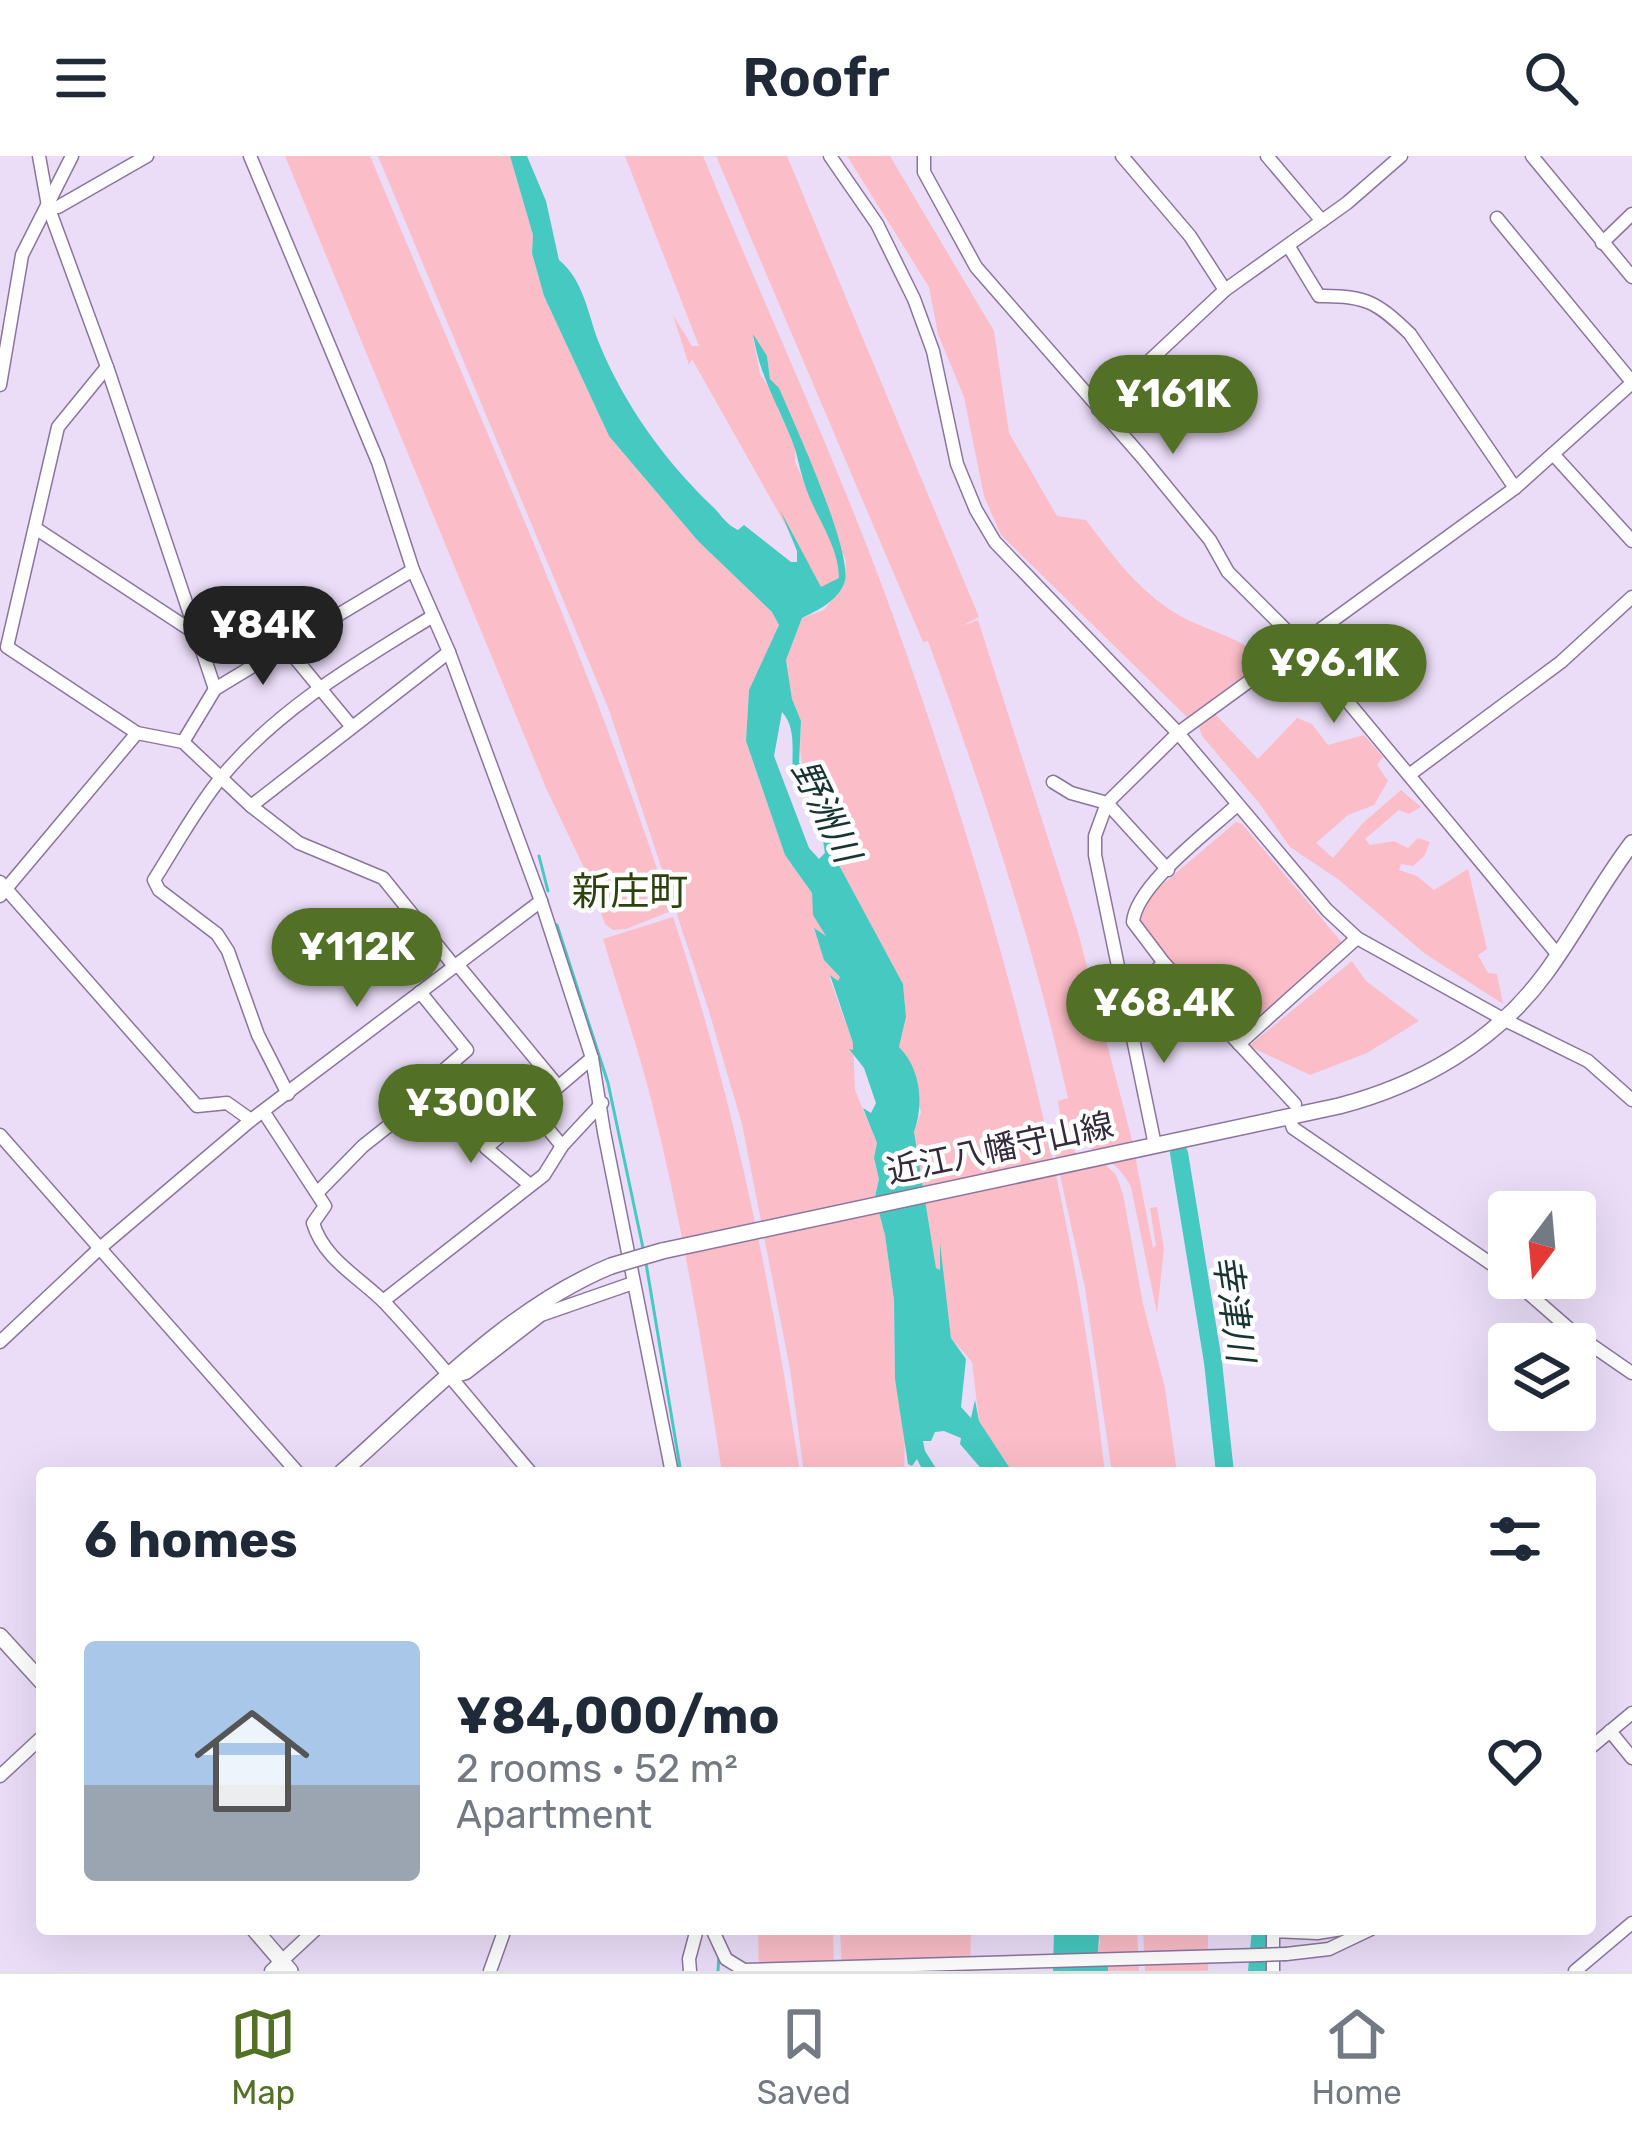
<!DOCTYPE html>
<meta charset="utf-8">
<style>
body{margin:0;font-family:Rubik,"Noto Sans JP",sans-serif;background:#f6f6f7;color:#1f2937;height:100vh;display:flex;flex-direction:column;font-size:45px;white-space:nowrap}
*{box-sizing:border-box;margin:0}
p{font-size:39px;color:#747a83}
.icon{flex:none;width:66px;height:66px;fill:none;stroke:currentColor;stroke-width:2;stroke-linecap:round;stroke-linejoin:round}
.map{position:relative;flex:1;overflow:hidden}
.details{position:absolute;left:36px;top:1311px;width:1560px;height:468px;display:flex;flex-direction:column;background:#fff;border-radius:12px;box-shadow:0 12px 48px #0002}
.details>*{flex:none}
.needle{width:78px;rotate:196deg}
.buttons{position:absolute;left:1488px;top:1035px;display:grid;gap:24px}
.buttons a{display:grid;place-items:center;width:108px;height:108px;border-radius:12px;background:#fff;box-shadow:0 12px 48px #0002;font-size:60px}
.price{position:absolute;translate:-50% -102px;padding:0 27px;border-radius:42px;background:#527126;color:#fff;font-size:39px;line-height:78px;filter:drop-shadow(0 3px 6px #0008)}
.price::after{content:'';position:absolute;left:50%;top:72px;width:36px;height:27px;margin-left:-18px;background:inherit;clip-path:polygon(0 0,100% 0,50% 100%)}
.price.selected{background:#222;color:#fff}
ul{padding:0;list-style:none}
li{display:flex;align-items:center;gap:36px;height:300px;padding:0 48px}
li+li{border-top:3px solid #e0e1e3}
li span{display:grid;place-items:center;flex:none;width:336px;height:240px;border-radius:12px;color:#555}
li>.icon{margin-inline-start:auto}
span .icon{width:144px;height:144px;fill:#fffc;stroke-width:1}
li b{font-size:51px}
h2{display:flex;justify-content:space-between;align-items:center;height:144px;padding:0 48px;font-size:51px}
header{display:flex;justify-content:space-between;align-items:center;height:156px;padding:0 48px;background:#fff;font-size:54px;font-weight:600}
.tab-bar{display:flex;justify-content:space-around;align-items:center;height:168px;border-top:3px solid #e0e1e3;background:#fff;font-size:33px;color:#747a83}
.tab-bar a{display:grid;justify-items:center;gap:6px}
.tab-bar .selected{color:#527126}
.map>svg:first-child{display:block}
.green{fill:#fbbdc7}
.water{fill:#46c9c0}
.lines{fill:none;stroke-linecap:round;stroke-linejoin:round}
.stream{stroke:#46c9c0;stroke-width:3}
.river{stroke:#46c9c0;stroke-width:18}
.minor-casing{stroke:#8b759f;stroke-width:15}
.major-casing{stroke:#8b759f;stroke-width:18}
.minor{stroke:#fff;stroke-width:12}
.major{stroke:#fff;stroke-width:15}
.minor-bridge-casing{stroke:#8b759f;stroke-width:15;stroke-linecap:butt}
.major-bridge-casing{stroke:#8b759f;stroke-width:18;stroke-linecap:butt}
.minor-bridge{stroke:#fff;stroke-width:12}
.major-bridge{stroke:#fff;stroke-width:15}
.labels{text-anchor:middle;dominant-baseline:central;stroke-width:9;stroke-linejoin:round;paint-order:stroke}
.street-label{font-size:33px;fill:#342b3c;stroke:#fff}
.water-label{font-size:36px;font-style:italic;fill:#193533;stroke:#fff}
.quarter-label{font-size:39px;fill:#2d410d;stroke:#fff}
</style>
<header><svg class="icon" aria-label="menu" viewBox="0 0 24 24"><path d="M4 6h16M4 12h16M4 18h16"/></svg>Roofr<svg class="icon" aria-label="search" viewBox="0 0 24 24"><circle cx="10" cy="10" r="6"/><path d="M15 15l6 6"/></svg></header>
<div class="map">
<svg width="1632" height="1815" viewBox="0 0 1632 1815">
<rect width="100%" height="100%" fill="#ebddf8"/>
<g class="green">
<path d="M285 0H370C474 250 588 497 671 755L626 773 613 774 605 768 588 720 546 632Z"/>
<polygon points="378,0 510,0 533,79 532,97 544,140 609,280 698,385 772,456 779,469 749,534 746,585 785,699 812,737 826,780 814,773 824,803 840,821 838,826 831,820 830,823 853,887 855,934 877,987 874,1002 879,1023 875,1041 885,1079 894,1144 895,1223 905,1275 904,1317 804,1317 790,1213 742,968 708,852 609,554"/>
<path d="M625 0H703C765 151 835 300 891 454 991 733 1072 1021 1105 1317H1013L979 1265 972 1206 951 1182 941 1100 940 1115 936 1112 914 976 921 956 899 892 906 861 903 828 840 711 805 627 800 594 801 565 792 543 786 504 802 462 824 454 844 429 846 405 770 223 767 200 753 182 760 218 777 244V252L795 288V306L839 403V422L821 432 692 203 689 209 673 159 692 190H699Z"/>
<path d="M716 0H787L979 461 962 470 978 464 1078 776 1132 984 1153 1092 1156 1090 1150 1052 1157 1051 1164 1093 1157 1157 1131 1031C1111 988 1063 998 1058 945L1068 942C1033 785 983 635 928 485L923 486Z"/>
<path d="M847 0H890L994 175 1009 277 1057 360 1086 364C1114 401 1139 436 1180 460 1206 474 1236 480 1258 499V510L1188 562 1001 379 984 340 964 241 938 178 929 131Z"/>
<polygon points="1215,558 1258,603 1297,562 1312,568 1328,589 1364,579 1383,601 1377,609 1388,625 1374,649 1348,659 1316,687 1333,702 1363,667 1401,634 1421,651 1409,658 1399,654 1365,683 1370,689 1394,685 1408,692 1418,682 1430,686 1425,699 1413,710 1401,708 1399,714 1417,720 1434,734 1468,713 1487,793 1478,799 1488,817 1497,818 1503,848 1424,797 1338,723 1290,691 1259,647 1202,580 1198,568"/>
<polygon points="1236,666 1242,668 1344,789 1243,880 1238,880 1144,778 1140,765 1150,739"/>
<path d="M673 761C734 942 771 1129 800 1317H722C703 1191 682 1066 651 943 637 889 619 836 603 783Z"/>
<polygon points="1352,805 1366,825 1419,865 1367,897 1310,919 1249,890"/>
<polygon points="1055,978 1077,997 1106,1009 1116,1019 1123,1038 1143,1148 1165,1232 1177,1317 1112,1317 1085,1132 1051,979"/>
<polygon points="758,1773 833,1773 834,1815 759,1815"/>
<polygon points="840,1773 971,1773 970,1815 842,1815"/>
<polygon points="1095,1773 1137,1773 1139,1815 1108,1815 1108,1806 1098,1798 1100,1785"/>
<polygon points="1143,1773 1208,1773 1208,1815 1145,1815"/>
</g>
<g class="water">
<path d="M510 0H527L546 45 559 104C584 124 588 159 599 187 624 248 664 304 711 349 721 358 725 368 738 374L744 369 791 406H797V395L780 354 821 431 839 422C839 388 813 358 804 326 799 311 797 296 791 282 775 243 760 220 753 178L767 200 770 223 779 232C793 265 856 401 844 428 836 446 818 454 802 462L786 504 792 543 801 565 799 607 803 609 798 638C785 612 802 578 782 556L774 600 809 692 819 703 825 697 818 653 840 711 903 828 906 861 899 891C921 913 924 948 914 976L936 1112 940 1114V1087L951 1182 966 1203 961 1251 971 1262 975 1244 979 1265 1013 1317H985L960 1288 961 1282 944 1275 935 1276 931 1285H923L925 1295 939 1317H924L917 1303 912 1310 908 1308 895 1223 894 1144 885 1079 875 1041 879 1023 874 1002 877 987 863 952 871 957 876 947 864 912 849 893 853 894V887L830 819 838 825 840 821 824 804 814 772 826 780 813 759 812 737 785 699 746 585 749 534 779 469 772 456 698 385 609 280 544 140 532 97 533 79Z"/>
<polygon points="1054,1773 1095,1773 1099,1778 1098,1798 1108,1806 1108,1815 1053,1815"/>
</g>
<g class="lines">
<g class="stream">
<polyline points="539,700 548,735"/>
<polyline points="557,769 608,927 643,1092"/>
<polyline points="646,1107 681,1317"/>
<polyline points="718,1815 719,1799"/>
</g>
<g class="river">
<polyline points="1179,997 1213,1206 1225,1317"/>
<polyline points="1257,1815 1261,1773"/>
</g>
<defs>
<g id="minor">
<polyline points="39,0 48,50 107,211 215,533"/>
<polyline points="250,0 378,306 413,414 449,496 541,745 592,902 604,976 672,1317"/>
<polyline points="830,0 877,68 914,143 933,195 957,308 976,354 995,386 1178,577 1327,754 1357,782 1503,863 1588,905 1632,944"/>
<polyline points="924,0 924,16 976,111 1142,301 1210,384 1228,416 1300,488 1558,799"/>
<polyline points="1122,0 1190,80 1225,134"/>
<polyline points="1267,0 1322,65"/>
<polyline points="1532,0 1632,121"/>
<polyline points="48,51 58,51 147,0"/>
<polyline points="1497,62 1632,226"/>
<polyline points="1602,87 1632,58"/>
<path d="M1289 91 1319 140C1365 139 1377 146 1410 178L1515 332"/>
<polyline points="107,211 58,271 7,491 137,577 183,586 251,650 299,687 383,722 454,810"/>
<polyline points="0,229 22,99 72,0"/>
<polyline points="1098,253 1225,134 1347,47 1401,0"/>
<polyline points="1553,298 1632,385"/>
<polyline points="35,372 195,477"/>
<polyline points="286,491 352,571"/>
<polyline points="183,586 215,533 413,414"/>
<polyline points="1409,619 1561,506 1632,441"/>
<polyline points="1053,626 1071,637 1107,647 1168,714"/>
<path d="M1237 649C1209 675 1136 729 1133 766L1164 807 1295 948"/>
<polyline points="251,650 449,496"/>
<polyline points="0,726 197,950 227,947 251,964"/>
<polyline points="0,740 137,577"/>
<polyline points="457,808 557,929"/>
<polyline points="420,836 467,894 444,914 498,977"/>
<polyline points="1127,840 1164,807"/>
<polyline points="1239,888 1357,782"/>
<path d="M288 938 258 879 228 795 217 778 159 734 154 724C175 691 195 654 220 623 277 553 357 507 433 460"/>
<polyline points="530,951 562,990"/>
<path d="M265 958 325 1050 313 1067C324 1104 361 1122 386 1148 437 1202 483 1261 531 1317"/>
<polyline points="1289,961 1293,972 1509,1120"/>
<polyline points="0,979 298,1317"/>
<polyline points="1155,989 1095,699 1095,680 1107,647 1178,577 1515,332 1632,227"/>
<polyline points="530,1029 486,992 592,902"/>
<polyline points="318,1036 363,990 449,922"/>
<polyline points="1511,1122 1574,1177 1632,1217"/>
<polyline points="383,1145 544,1019 562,990 602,947"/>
<polyline points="0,1186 100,1092 251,964 541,745"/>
<polyline points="449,1222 466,1217 541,1159 633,1127"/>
<polyline points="1610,1575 1632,1602"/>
<polyline points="1590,1592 1632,1557"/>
<polyline points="0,1620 42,1581"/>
<polyline points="712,1773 726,1803 744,1814 1259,1799"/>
<polyline points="1286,1798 1329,1793 1371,1773"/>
<polyline points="271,1815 316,1773"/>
<polyline points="490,1815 505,1773"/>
<polyline points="690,1815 689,1803 697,1773"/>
<polyline points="1273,1815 1273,1775 1317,1777 1342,1773"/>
<polyline points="1575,1815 1632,1767"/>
</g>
<g id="major">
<path d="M662 1095 1339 950C1420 929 1495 886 1545 818 1576 776 1600 729 1632 687"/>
<path d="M341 1317C425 1243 507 1153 611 1110"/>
<polyline points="0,1480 42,1526"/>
<polyline points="254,1773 290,1815"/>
</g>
</defs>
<use href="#minor" class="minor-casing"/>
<use href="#major" class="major-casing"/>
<use href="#minor" class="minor"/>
<use href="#major" class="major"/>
<defs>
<polyline id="minor-bridge" points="1259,1799 1286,1798"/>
<polyline id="major-bridge" points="611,1110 662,1095"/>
</defs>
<use href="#minor-bridge" class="minor-bridge-casing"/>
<use href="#major-bridge" class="major-bridge-casing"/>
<use href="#minor-bridge" class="minor-bridge"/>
<use href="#major-bridge" class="major-bridge"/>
</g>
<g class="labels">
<g class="street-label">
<text transform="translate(1000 992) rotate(-12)">近江八幡守山線</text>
</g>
<g class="water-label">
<text transform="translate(826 655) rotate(64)">野洲川</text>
<text transform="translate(1234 1152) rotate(82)">幸津川</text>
</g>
<g class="quarter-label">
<text x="630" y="736">新庄町</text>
</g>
</g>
</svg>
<div class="buttons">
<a><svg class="needle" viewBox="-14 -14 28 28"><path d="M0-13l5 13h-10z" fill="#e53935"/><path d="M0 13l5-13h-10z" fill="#747a83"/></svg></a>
<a><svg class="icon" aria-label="layers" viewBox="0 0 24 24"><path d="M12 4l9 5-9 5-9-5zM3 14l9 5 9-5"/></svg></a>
</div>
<b class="price" style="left:1173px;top:301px">¥161K</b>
<b class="price selected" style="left:263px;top:532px">¥84K</b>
<b class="price" style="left:1334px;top:570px">¥96.1K</b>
<b class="price" style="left:357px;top:854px">¥112K</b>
<b class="price" style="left:1164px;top:910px">¥68.4K</b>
<b class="price" style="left:471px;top:1010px">¥300K</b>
<section class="details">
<h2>6 homes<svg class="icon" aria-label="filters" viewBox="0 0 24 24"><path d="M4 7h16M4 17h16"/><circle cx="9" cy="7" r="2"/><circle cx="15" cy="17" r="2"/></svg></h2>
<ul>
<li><span style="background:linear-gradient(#a9c7e8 60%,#9aa5b1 0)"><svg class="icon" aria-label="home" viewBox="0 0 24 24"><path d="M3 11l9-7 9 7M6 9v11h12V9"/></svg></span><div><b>¥84,000/mo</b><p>2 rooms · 52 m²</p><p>Apartment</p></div><svg class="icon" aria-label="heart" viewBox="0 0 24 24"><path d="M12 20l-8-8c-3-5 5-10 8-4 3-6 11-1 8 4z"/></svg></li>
</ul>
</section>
</div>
<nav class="tab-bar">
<a class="selected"><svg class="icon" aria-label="map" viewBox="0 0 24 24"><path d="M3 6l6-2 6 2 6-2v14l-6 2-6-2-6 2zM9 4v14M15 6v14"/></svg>Map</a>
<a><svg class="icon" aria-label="saved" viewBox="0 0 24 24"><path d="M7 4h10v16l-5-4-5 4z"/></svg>Saved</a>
<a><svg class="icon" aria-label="home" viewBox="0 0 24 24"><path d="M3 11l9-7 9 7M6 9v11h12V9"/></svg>Home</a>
</nav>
